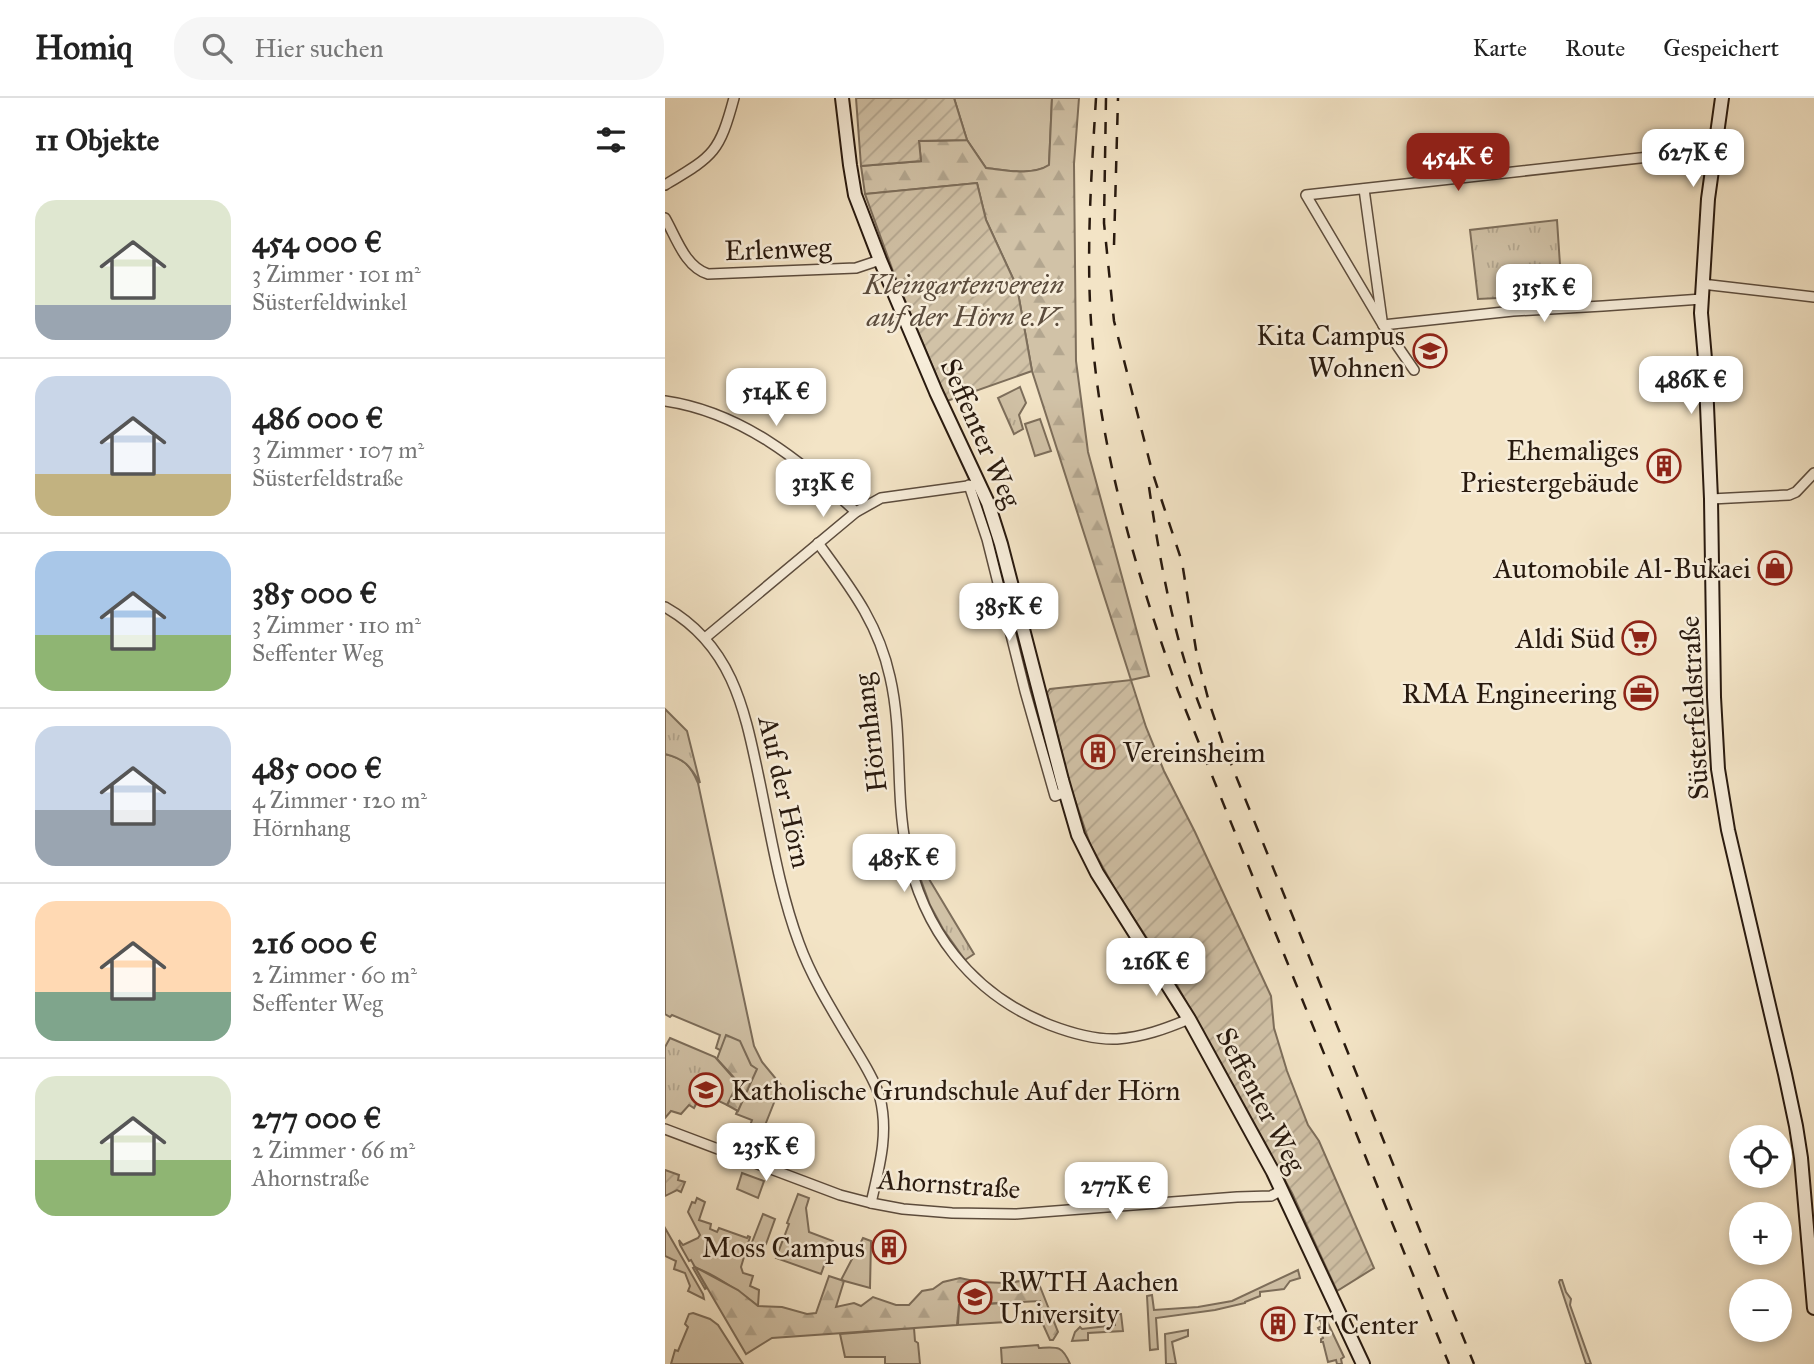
<!DOCTYPE html>
<html lang="de">
<meta charset="utf-8">
<style>
body{margin:0;font-family:"IM FELL Great Primer",serif;background:#f6f6f6;color:#222;height:100vh;display:flex;flex-direction:column;font-size:26px;white-space:nowrap}
*{box-sizing:border-box;margin:0}
p{font-size:23px;color:#767676}
.icon{flex:none;width:38px;height:38px;fill:none;stroke:currentColor;stroke-width:2;stroke-linecap:round;stroke-linejoin:round}
.map{position:relative;flex:1;overflow:hidden}
.details{display:flex;flex-direction:column;background:#fff;width:665px}
.details>*{flex:none}
.buttons{position:absolute;left:1064px;top:1027px;display:grid;gap:14px}
.buttons a{display:grid;place-items:center;width:63px;height:63px;border-radius:50%;background:#fff;box-shadow:0 4px 10px #0003;font-size:35px}
.price{position:absolute;translate:-50% -60px;padding:0 16px;border-radius:14px;background:#fff;color:#222;font-size:23px;line-height:46px;filter:drop-shadow(0 2px 4px #0008)}
.price::after{content:'';position:absolute;left:50%;top:42px;width:21px;height:16px;margin-left:-10px;background:inherit;clip-path:polygon(0 0,100% 0,50% 100%)}
.price.on{background:#8f2418;color:#fff}
ul{padding:0;list-style:none}
li{display:flex;align-items:center;gap:21px;height:175px;padding:0 35px}
li+li{border-top:2px solid #e0e0e0}
li span{display:grid;place-items:center;flex:none;width:196px;height:140px;border-radius:21px;color:#555}
li>.icon{margin-inline-start:auto}
span .icon{width:84px;height:84px;fill:#fffc;stroke-width:1}
li b{font-size:30px}
h2{display:flex;justify-content:space-between;align-items:center;height:84px;padding:0 35px;font-size:30px}
header{display:flex;align-items:center;gap:42px;box-sizing:border-box;height:98px;padding:0 35px;background:#fff;border-bottom:2px solid #e0e0e0}
header strong{font-size:33px}
nav{display:flex;gap:38px;margin-inline-start:auto;font-size:24px}
.search{width:490px;height:63px;background:#f6f6f6;display:flex;align-items:center;gap:18px;box-sizing:border-box;padding:0 24px;border-radius:28px;color:#767676;font-size:26px}
main{display:flex;flex:1;min-height:0}
.map>svg:first-child{display:block}
.grass{fill:#d1c2a7;stroke:#7d6e5b;stroke-width:2}
.forest{fill:url(#forest-firs);stroke:#7d6e5b;stroke-width:2}
.park{fill:url(#park-tufts);stroke:#7d6e5b;stroke-width:2}
.garden{fill:url(#garden-furrows);stroke:#7d6e5b;stroke-width:2}
.lines{fill:none;stroke-linecap:round;stroke-linejoin:round}
.street-casing{stroke:#5c4c3d;stroke-width:12}
.secondary-casing{stroke:#291a0f;stroke-width:16}
.street{stroke:#f7edda;stroke-width:9}
.secondary{stroke:#f7edda;stroke-width:12}
.rail{stroke:#291a0f;stroke-width:2.5;stroke-dasharray:12 12;stroke-linecap:butt}
.labels{text-anchor:middle;dominant-baseline:central;stroke-width:5;stroke-linejoin:round;paint-order:stroke}
.street-label{font-size:28px;fill:#291a0f;stroke:#f7edda}
.park-label{font-size:28px;font-style:italic;fill:#5b4c3d;stroke:#f7edda}
.poi-label{font-size:28px;fill:#291a0f;stroke:#f7edda;text-anchor:end}
</style>
<header>
<strong>Homiq</strong>
<div class="search"><svg class="icon" aria-label="search" viewBox="0 0 24 24"><circle cx="10" cy="10" r="6"/><path d="M15 15l6 6"/></svg>Hier suchen</div>
<nav><a>Karte</a><a>Route</a><a>Gespeichert</a></nav>
</header>
<main>
<section class="details">
<h2>11 Objekte<svg class="icon" aria-label="filters" viewBox="0 0 24 24"><path d="M4 7h16M4 17h16"/><circle cx="9" cy="7" r="2"/><circle cx="15" cy="17" r="2"/></svg></h2>
<ul>
<li><span style="background:linear-gradient(#dfe7d0 75%,#9aa5b1 0)"><svg class="icon" aria-label="home" viewBox="0 0 24 24"><path d="M3 11l9-7 9 7M6 9v11h12V9"/></svg></span><div><b>454 000 €</b><p>3 Zimmer · 101 m²</p><p>Süsterfeldwinkel</p></div></li>
<li><span style="background:linear-gradient(#c9d6e8 70%,#c2b280 0)"><svg class="icon" aria-label="home" viewBox="0 0 24 24"><path d="M3 11l9-7 9 7M6 9v11h12V9"/></svg></span><div><b>486 000 €</b><p>3 Zimmer · 107 m²</p><p>Süsterfeldstraße</p></div></li>
<li><span style="background:linear-gradient(#a9c7e8 60%,#8fb573 0)"><svg class="icon" aria-label="home" viewBox="0 0 24 24"><path d="M3 11l9-7 9 7M6 9v11h12V9"/></svg></span><div><b>385 000 €</b><p>3 Zimmer · 110 m²</p><p>Seffenter Weg</p></div></li>
<li><span style="background:linear-gradient(#c9d6e8 60%,#9aa5b1 0)"><svg class="icon" aria-label="home" viewBox="0 0 24 24"><path d="M3 11l9-7 9 7M6 9v11h12V9"/></svg></span><div><b>485 000 €</b><p>4 Zimmer · 120 m²</p><p>Hörnhang</p></div></li>
<li><span style="background:linear-gradient(#ffd9b3 65%,#7fa58c 0)"><svg class="icon" aria-label="home" viewBox="0 0 24 24"><path d="M3 11l9-7 9 7M6 9v11h12V9"/></svg></span><div><b>216 000 €</b><p>2 Zimmer · 60 m²</p><p>Seffenter Weg</p></div></li>
<li><span style="background:linear-gradient(#dfe7d0 60%,#8fb573 0)"><svg class="icon" aria-label="home" viewBox="0 0 24 24"><path d="M3 11l9-7 9 7M6 9v11h12V9"/></svg></span><div><b>277 000 €</b><p>2 Zimmer · 66 m²</p><p>Ahornstraße</p></div></li>
</ul>
</section>
<div class="map">
<svg width="1149" height="1266" viewBox="0 0 1149 1266">
<defs>
<pattern id="forest-firs" width="22" height="20" patternUnits="userSpaceOnUse" patternTransform="scale(1.75)"><rect width="22" height="20" fill="#d1c2a7"/><path d="M5 1l3.5 6h-7zM16 11l3.5 6h-7z" fill="#b3a68f"/></pattern>
<pattern id="park-tufts" width="24" height="20" patternUnits="userSpaceOnUse" patternTransform="scale(1.75)"><rect width="24" height="20" fill="#d1c2a7"/><path d="M3 7l-1-3M5 7V3M7 7l1-3M15 17l-1-3M17 17v-4M19 17l1-3" fill="none" stroke="#b3a68f"/></pattern>
<pattern id="garden-furrows" width="10" height="10" patternUnits="userSpaceOnUse" patternTransform="scale(1.75)"><rect width="10" height="10" fill="#d1c2a7"/><path d="M-1 1l2-2M0 10L10 0M9 11l2-2" fill="none" stroke="#b3a68f"/></pattern>
</defs>
<rect width="100%" height="100%" fill="#f3e4c6"/>
<filter id="stains"><feTurbulence type="fractalNoise" baseFrequency=".00286" numOctaves="4"/><feColorMatrix values="0 0 0 0 .2 0 0 0 0 .09 0 0 0 0 .02 0 0 0 .5 -.17"/></filter>
<radialGradient id="worn" r=".72"><stop offset=".6" stop-color="#630" stop-opacity="0"/><stop offset="1" stop-color="#630" stop-opacity=".3"/></radialGradient>
<g class="grass">
<path d="M289 0H387L384 67C367 78 340 72 321 70L302 42Z"/>
<polygon points="375,321 386,353 370,358 360,326"/>
<polygon points="311,393 313,395 330,441 394,688 392,690 390,689 371,615 363,593"/>
<path d="M0 656C20 661 25 667 33 685L89 948 97 964 116 987 89 1055 77 1050 87 1022 71 1016 91 971 51 950 55 937 7 917 5 919 0 916Z"/>
<polygon points="77,1075 99,1083 93,1100 72,1091"/>
<polygon points="133,1096 144,1100 141,1110 144,1134 168,1143 156,1176 111,1160 124,1126 122,1125"/>
<path d="M32 1100 40 1104 34 1122 46 1126 45 1131 52 1134 54 1130 82 1140 83 1138 85 1139 76 1169 78 1175 88 1178 85 1188 94 1192 93 1208C76 1195 52 1177 31 1170L42 1190 40 1191 28 1170 30 1169 26 1162 24 1163 15 1147 14 1142 18 1147 33 1140 35 1137 23 1114 27 1104 30 1105Z"/>
<polygon points="98,1116 110,1121 101,1146 98,1145 96,1150 98,1151 97,1156 84,1152"/>
<polygon points="0,1130 38,1196 39,1201 23,1193 25,1188 20,1175 9,1171 11,1163 0,1158"/>
<polygon points="198,1140 206,1143 205,1190 176,1182"/>
<polygon points="633,1172 635,1180 625,1183 619,1191 595,1194 595,1198 580,1204 580,1205 550,1212 491,1220 493,1251 485,1252 482,1198 487,1197 489,1212 533,1209 567,1203"/>
<polygon points="895,1182 897,1182 901,1194 906,1201 905,1207 926,1266 921,1266 894,1184"/>
<polygon points="340,1205 341,1224 293,1227 294,1207"/>
<polygon points="28,1215 45,1221 53,1227 78,1266 6,1266 10,1252 13,1253 23,1229 20,1226 24,1216"/>
<polygon points="450,1216 456,1216 458,1233 423,1235 423,1242 407,1243 410,1234 415,1229 417,1231 450,1227"/>
<polygon points="659,1217 679,1259 676,1261 677,1266 672,1266 671,1262 663,1264 658,1244 656,1244 656,1241 658,1240 656,1232 654,1232 653,1230 657,1228 655,1222 650,1223 649,1219"/>
<polygon points="249,1230 250,1243 253,1245 255,1266 220,1266 220,1259 180,1259 175,1236"/>
<polygon points="523,1232 523,1238 507,1244 511,1266 501,1266 500,1236"/>
<path d="M373 1247 374 1250C392 1249 397 1247 405 1266H337L336 1250Z"/>
</g>
<g class="forest">
<path d="M387 0H414L409 66 411 263 423 354 484 578 466 582 367 273 352 189 321 122 312 85 200 96 196 68 256 63 254 43 302 42 321 70C340 72 367 78 384 67Z"/>
<polygon points="61,937 75,943 86,967 92,971 73,1013 62,1007 73,984 52,961"/>
<polygon points="30,1169 73,1192 93,1208 117,1209 142,1216 151,1215 164,1178 179,1183 171,1209 189,1205 196,1208 208,1199 231,1207 244,1207 257,1193 268,1191 278,1184 295,1180 314,1184 340,1185 372,1181 393,1234 388,1242 385,1242 376,1222 375,1203 294,1207 292,1227 107,1240 81,1256"/>
</g>
<g class="park">
<polygon points="892,122 897,197 813,201 805,132"/>
<polygon points="355,289 361,305 354,317 358,331 349,336 333,300"/>
<path d="M0 611 22 633 35 685C25 668 20 661 0 656Z"/>
<polygon points="258,771 309,856 300,862 278,831 265,807 253,774"/>
<polygon points="5,940 50,959 73,985 62,1007 37,995 29,1010 24,1007 16,1016 6,1013 0,1020 0,949"/>
</g>
<g class="garden">
<polygon points="191,0 289,0 302,42 254,43 256,63 196,68"/>
<polygon points="312,85 321,122 352,189 367,273 282,303 229,176 200,96"/>
<polygon points="466,582 481,629 499,673 530,734 606,898 609,930 622,973 643,1027 654,1043 709,1170 672,1193 627,1095 508,880 451,793 425,746 405,687 382,595 385,591"/>
<polygon points="0,1072 14,1077 13,1082 20,1084 16,1094 12,1092 0,1098"/>
</g>
<g class="lines">
<defs>
<g id="street">
<path d="M0 87C48 58 54 56 69 0"/>
<polyline points="699,91 717,222"/>
<path d="M0 120C11 139 20 169 43 176L191 170 215 162"/>
<polyline points="1037,186 1149,199"/>
<polyline points="718,227 848,213 938,208 1037,201"/>
<polyline points="749,272 718,227 641,97 1038,53 1049,54"/>
<path d="M0 303C76 314 137 363 191 414"/>
<polyline points="304,387 322,441 360,593 390,698 400,694"/>
<polyline points="1046,401 1124,397 1131,394 1149,375"/>
<path d="M153 445C185 489 213 524 225 579 238 635 230 693 241 749 257 831 306 896 385 927 406 935 430 942 452 941 478 939 500 931 524 921"/>
<path d="M0 509C69 548 80 614 95 685 106 738 115 794 134 845 146 878 165 909 183 939 193 956 210 981 215 1000 224 1036 214 1070 206 1105"/>
<polyline points="40,540 191,414 216,400 310,387"/>
<polyline points="0,1031 175,1097 206,1105 238,1111 287,1115 350,1116 572,1099 606,1098 617,1092"/>
</g>
<g id="secondary">
<polyline points="177,0 185,67 190,97 215,162 271,294 323,405 336,446 397,682 413,737 432,775 524,921 608,1074 698,1266"/>
<polyline points="1057,0 1043,101 1036,215 1040,261 1046,401 1049,599 1053,671 1063,732 1120,976 1131,1028 1136,1060 1149,1210"/>
</g>
</defs>
<use href="#street" class="street-casing"/>
<use href="#secondary" class="secondary-casing"/>
<use href="#street" class="street"/>
<use href="#secondary" class="secondary"/>
<g class="rail">
<path d="M431 0C426 83 420 166 428 249 439 368 474 482 513 593L784 1266"/>
<polyline points="441,0 439,125 449,223 487,373 517,464 532,558 544,604 558,646 809,1266"/>
<polyline points="449,147 453,0"/>
<path d="M484 389C495 465 509 542 537 614"/>
</g>
</g>
<defs>
<symbol id="school-ring" viewBox="-11 -11 22 22"><circle r="9.5" fill="#f7edda" stroke="#8f2418" stroke-width="1.5"/><path d="M0-5L7-2L0 1L-7-2ZM-4 1L0 2.5L4 1V4Q0 6-4 4Z" fill="#8f2418"/></symbol>
<symbol id="building-ring" viewBox="-11 -11 22 22"><circle r="9.5" fill="#f7edda" stroke="#8f2418" stroke-width="1.5"/><path d="M-4-6H4V6H1V3H-1V6H-4ZM-2.5-4.3h1.7v1.8h-1.7ZM.8-4.3h1.7v1.8H.8ZM-2.5-1h1.7V.8h-1.7ZM.8-1h1.7V.8H.8Z" fill="#8f2418"/></symbol>
<symbol id="shop-ring" viewBox="-11 -11 22 22"><circle r="9.5" fill="#f7edda" stroke="#8f2418" stroke-width="1.5"/><path d="M-5-2.5h2.3a2.7 3.5 0 0 1 5.4 0H5L5.5 6h-11ZM-1.5-2.5h3a1.5 2.3 0 0 0-3 0Z" fill="#8f2418"/></symbol>
<symbol id="supermarket-ring" viewBox="-11 -11 22 22"><circle r="9.5" fill="#f7edda" stroke="#8f2418" stroke-width="1.5"/><path d="M-6-5.5h2.5l.6 2H6L4.5 2H-2.5L-4.4-4H-6ZM-1.5 3.2a1.3 1.3 0 1 0 .1 0ZM3 3.2a1.3 1.3 0 1 0 .1 0Z" fill="#8f2418"/></symbol>
<symbol id="office-ring" viewBox="-11 -11 22 22"><circle r="9.5" fill="#f7edda" stroke="#8f2418" stroke-width="1.5"/><path d="M-6-3h4V-5.5h4V-3h4V5H-6ZM-1-4.5V-3h2v-1.5ZM-6 0V1H6V0Z" fill="#8f2418"/></symbol>
<symbol id="university-ring" viewBox="-11 -11 22 22"><circle r="9.5" fill="#f7edda" stroke="#8f2418" stroke-width="1.5"/><path d="M0-5L7-2L0 1L-7-2ZM-4 1L0 2.5L4 1V4Q0 6-4 4Z" fill="#8f2418"/></symbol>
</defs>
<g fill-rule="evenodd">
<use href="#school-ring" x="746" y="234" width="38" height="38"/>
<use href="#building-ring" x="980" y="349" width="38" height="38"/>
<use href="#shop-ring" x="1091" y="451" width="38" height="38"/>
<use href="#supermarket-ring" x="955" y="521" width="38" height="38"/>
<use href="#office-ring" x="957" y="576" width="38" height="38"/>
<use href="#building-ring" x="414" y="635" width="38" height="38"/>
<use href="#school-ring" x="22" y="973" width="38" height="38"/>
<use href="#building-ring" x="205" y="1130" width="38" height="38"/>
<use href="#university-ring" x="291" y="1180" width="38" height="38"/>
<use href="#building-ring" x="594" y="1207" width="38" height="38"/>
</g>
<g class="labels">
<g class="street-label">
<text transform="translate(113 151) rotate(-2)">Erlenweg</text>
<text transform="translate(316 335) rotate(66)">Seffenter Weg</text>
<text transform="translate(1029 610) rotate(-93)">Süsterfeldstraße</text>
<text transform="translate(205 635) rotate(-97)">Hörnhang</text>
<text transform="translate(120 694) rotate(77)">Auf der Hörn</text>
<text transform="translate(596 1002) rotate(62)">Seffenter Weg</text>
<text transform="translate(284 1086) rotate(4)">Ahornstraße</text>
</g>
<g class="park-label">
<text x="299" y="186">Kleingartenverein<tspan x="299" dy="32">auf der Hörn e.V.</tspan></text>
</g>
<g class="poi-label">
<text x="740" y="237">Kita Campus<tspan x="740" dy="32">Wohnen</tspan></text>
<text x="974" y="352">Ehemaliges<tspan x="974" dy="32">Priestergebäude</tspan></text>
<text x="1086" y="470">Automobile Al-Bukaei</text>
<text x="950" y="540">Aldi Süd</text>
<text x="951" y="595">RMA Engineering</text>
<text x="458" y="654" text-anchor="start">Vereinsheim</text>
<text x="66" y="992" text-anchor="start">Katholische Grundschule Auf der Hörn</text>
<text x="200" y="1149">Moss Campus</text>
<text x="334" y="1183" text-anchor="start">RWTH Aachen<tspan x="334" dy="32">University</tspan></text>
<text x="638" y="1226" text-anchor="start">IT Center</text>
</g>
</g>
<rect width="100%" height="100%" filter="url(#stains)"/>
<rect width="100%" height="100%" fill="url(#worn)"/>
</svg>
<div class="buttons">
<a><svg class="icon" aria-label="locate" viewBox="0 0 24 24"><circle cx="12" cy="12" r="6"/><path d="M12 2v4M12 18v4M2 12h4M18 12h4"/></svg></a>
<a>+</a>
<a>−</a>
</div>
<b class="price" style="left:1028px;top:91px">627K €</b>
<b class="price on" style="left:793px;top:95px">454K €</b>
<b class="price" style="left:879px;top:226px">315K €</b>
<b class="price" style="left:1026px;top:318px">486K €</b>
<b class="price" style="left:111px;top:330px">514K €</b>
<b class="price" style="left:158px;top:421px">313K €</b>
<b class="price" style="left:344px;top:545px">385K €</b>
<b class="price" style="left:239px;top:796px">485K €</b>
<b class="price" style="left:491px;top:900px">216K €</b>
<b class="price" style="left:101px;top:1085px">235K €</b>
<b class="price" style="left:451px;top:1124px">277K €</b>
</div>
</main>
